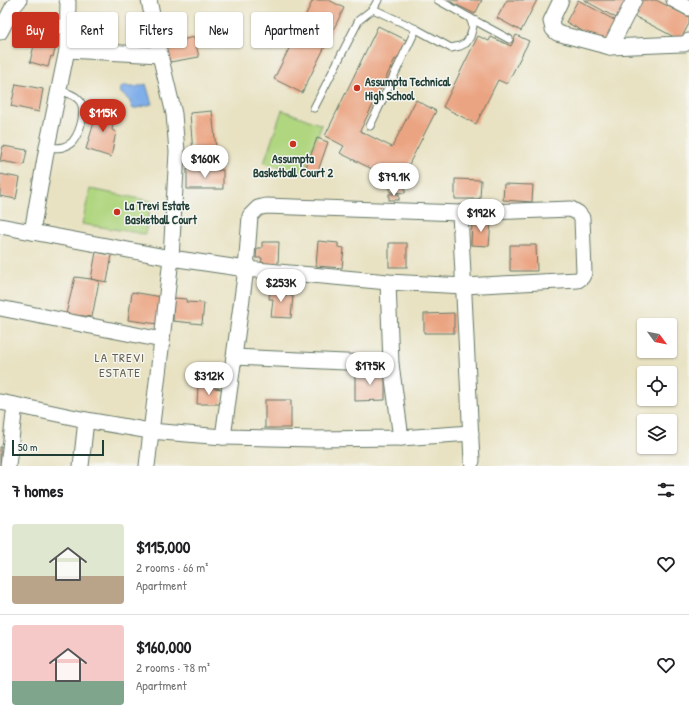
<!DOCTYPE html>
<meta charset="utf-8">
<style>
body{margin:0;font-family:"Patrick Hand",sans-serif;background:#f6f6f6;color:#202124;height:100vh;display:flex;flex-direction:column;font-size:15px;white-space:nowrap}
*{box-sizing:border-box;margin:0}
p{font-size:13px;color:#757577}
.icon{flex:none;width:22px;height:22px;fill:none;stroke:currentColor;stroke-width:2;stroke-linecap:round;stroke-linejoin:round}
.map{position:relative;height:466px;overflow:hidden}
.details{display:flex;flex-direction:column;background:#fff;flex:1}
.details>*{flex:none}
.top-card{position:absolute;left:12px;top:12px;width:400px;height:36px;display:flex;gap:8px}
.needle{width:26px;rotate:122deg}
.controls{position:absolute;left:637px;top:318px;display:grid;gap:8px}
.controls a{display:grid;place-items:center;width:40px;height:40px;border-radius:4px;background:#fff;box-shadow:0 1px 3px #0004;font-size:20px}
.scale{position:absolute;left:12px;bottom:10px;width:92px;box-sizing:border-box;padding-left:4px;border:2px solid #1f3d34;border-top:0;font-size:11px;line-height:14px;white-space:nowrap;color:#1f3d34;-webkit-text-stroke:3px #f6f6f2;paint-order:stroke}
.price{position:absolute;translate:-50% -34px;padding:0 9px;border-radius:14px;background:#fff;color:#222;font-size:13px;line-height:26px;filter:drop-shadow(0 1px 2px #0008)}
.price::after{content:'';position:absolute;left:50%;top:24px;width:12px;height:9px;margin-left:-6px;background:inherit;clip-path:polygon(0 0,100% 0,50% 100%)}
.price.selected{background:#c8321e;color:#fff}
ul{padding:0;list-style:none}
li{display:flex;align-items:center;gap:12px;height:100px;padding:0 12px}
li+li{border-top:1px solid #e0e0e0}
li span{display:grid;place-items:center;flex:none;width:112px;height:80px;border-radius:4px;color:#555}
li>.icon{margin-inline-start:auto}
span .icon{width:48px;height:48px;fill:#fffc;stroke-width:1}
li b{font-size:17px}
h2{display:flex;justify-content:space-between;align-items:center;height:48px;padding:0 12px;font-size:17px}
.chip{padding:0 14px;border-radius:4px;background:#fff;box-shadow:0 1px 3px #0004;font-size:14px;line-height:36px}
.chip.selected{background:#c8321e;color:#fff}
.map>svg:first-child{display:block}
.green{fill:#b0d680;stroke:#688a5a}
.water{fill:#7faee9;stroke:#4f768e}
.building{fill:#eba482}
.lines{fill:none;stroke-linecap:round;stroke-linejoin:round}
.lane-casing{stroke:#657766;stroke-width:9}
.street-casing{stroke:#657766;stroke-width:17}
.lane{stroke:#fff;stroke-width:7}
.street{stroke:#fff;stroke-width:15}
.poi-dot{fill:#c8321e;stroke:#f6f6f2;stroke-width:1.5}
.labels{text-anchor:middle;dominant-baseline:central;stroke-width:3;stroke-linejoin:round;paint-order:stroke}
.poi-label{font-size:12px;font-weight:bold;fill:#1f3d34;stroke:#f6f6f2;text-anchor:start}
.neighbourhood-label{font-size:13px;letter-spacing:1px;fill:#66614f;stroke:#f6f6f2}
</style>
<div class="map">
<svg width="689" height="466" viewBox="0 0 689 466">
<rect width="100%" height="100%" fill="#f6f6f2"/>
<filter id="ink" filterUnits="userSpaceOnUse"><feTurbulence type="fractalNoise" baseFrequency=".025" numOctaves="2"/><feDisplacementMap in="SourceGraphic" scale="8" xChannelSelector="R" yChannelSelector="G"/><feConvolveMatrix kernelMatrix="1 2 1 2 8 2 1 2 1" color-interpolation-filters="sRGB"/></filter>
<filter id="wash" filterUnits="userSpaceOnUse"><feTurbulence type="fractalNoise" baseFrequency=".012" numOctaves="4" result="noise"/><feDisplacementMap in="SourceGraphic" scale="16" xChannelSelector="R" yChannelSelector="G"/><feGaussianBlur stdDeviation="0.9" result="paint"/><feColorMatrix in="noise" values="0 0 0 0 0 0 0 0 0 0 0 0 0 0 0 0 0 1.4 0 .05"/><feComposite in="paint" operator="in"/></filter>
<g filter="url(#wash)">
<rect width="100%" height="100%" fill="#e8e2c2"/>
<g class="green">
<polygon points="282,110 322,125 303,174 264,163"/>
<polygon points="90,189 151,201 145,234 82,224"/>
</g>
<path class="water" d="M146 84 152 104 133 109 129 100 120 92C122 81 127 88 133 87 137 87 142 85 146 84Z"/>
<g id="blocks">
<g class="building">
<polygon points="313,0 329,0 344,8 302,93 274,79"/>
<polygon points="447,0 482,0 475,14"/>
<polygon points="507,0 537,0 521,31 497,18"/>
<polygon points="578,0 616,21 604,43 566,22"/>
<polygon points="584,0 628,0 618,19"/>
<polygon points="640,0 656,0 689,17 689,24 680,40 632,15"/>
<polygon points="378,26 408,41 398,60 395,59 360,131 392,147 416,100 436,111 404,174 380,173 340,153 344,146 325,136"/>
<polygon points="516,35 529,41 507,84 498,80 476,124 443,107 478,36 489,41 491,37 511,46"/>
<polygon points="194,37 199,57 170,62 165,44"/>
<polygon points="35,41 56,46 53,57 51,56 48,67 30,62"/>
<polygon points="16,84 43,89 39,112 11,106"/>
<polygon points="99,106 115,111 112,130 116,132 111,157 86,149"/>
<polygon points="212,111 216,148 203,150 204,153 193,154 190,113"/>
<polygon points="317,138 328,142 317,174 305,170"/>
<polygon points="3,146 27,150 24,165 0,161"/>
<polygon points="187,169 223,170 223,189 187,189"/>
<polygon points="0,174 20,178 16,199 0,196"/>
<polygon points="455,179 481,180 480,199 455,199"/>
<polygon points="390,180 405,181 405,193 390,192"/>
<polygon points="504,184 533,185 532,202 503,200"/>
<rect x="389" y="194" width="10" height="6"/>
<polygon points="472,221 491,222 489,246 471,245"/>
<polygon points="318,241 338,243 338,247 344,248 342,268 316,266"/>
<polygon points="262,242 279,242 278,265 261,265 262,258 256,258 257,248 262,248"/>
<rect x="389" y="243" width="18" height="24"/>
<polygon points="510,245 536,245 537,271 510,271"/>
<polygon points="96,252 112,255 107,282 91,279"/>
<polygon points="75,277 91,279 99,281 92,317 66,314"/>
<polygon points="270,287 283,288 283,295 293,296 291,318 271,317 273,299 269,299"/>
<polygon points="132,292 162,297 158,324 128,320"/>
<polygon points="174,298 187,299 186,302 204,303 202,324 173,321"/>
<polygon points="454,313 454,333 424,333 424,314"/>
<polygon points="385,372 385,400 355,401 355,373"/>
<polygon points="198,386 222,389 221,404 197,404"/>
<rect x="265" y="400" width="26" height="28"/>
<polygon points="0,447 4,447 1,466 0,466"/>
</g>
</g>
</g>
<g filter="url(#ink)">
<use href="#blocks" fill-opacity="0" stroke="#657766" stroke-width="1"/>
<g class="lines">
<defs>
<g id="lane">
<polyline points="373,9 416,29 451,48 460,46 466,43 470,37 473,26 470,18 438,0"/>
<polyline points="470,18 509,39"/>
<polyline points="314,108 359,20 373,9 378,0"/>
<polyline points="370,126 416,29"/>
<path d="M47 147C52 147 58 149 63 147 66 146 71 144 73 141 80 132 88 108 78 99 73 94 65 92 58 90"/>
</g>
<g id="street">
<polyline points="149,0 160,55 174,114 177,152 171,258 246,269 388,282 464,286 578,280 582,277 584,273 582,218 578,213 571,209 460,213 266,206 258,208 250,216 246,269 223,437"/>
<polyline points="561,0 551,21 553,29 557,33 610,47 681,44 684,44 689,41"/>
<polyline points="674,0 689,8"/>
<polyline points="0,32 13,7 19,0"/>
<polyline points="610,47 634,0"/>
<polyline points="67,50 160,55"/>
<polyline points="460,213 472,461"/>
<polyline points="0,226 32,232"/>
<polyline points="388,282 391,364 401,438"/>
<polyline points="0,308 162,340 171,258 32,232 47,147 67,50 68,2 67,0"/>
<polyline points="234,357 391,364"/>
<polyline points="0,402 15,405"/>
<polyline points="8,466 15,405 86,420 150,431 223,437 313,439 401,438 471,433"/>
<polyline points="81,466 86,420"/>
<polyline points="147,466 162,340"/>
</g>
</defs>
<use href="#lane" class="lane-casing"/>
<use href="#street" class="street-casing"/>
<use href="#lane" class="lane"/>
<use href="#street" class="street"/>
</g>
</g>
<g class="poi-dot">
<circle cx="357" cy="88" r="4"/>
<circle cx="293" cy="144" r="4"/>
<circle cx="117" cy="212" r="4"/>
</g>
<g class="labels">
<g class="poi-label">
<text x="365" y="81">Assumpta Technical<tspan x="365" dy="14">High School</tspan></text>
<text x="293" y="158" text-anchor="middle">Assumpta<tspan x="293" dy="14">Basketball Court 2</tspan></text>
<text x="125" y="205">La Trevi Estate<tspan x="125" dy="14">Basketball Court</tspan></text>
</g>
<g class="neighbourhood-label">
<text x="120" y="357">LA TREVI<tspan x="120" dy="15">ESTATE</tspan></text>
</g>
</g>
</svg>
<div class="controls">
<a><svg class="needle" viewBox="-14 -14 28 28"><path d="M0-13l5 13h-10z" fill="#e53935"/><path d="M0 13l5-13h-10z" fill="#757577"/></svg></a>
<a><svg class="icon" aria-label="locate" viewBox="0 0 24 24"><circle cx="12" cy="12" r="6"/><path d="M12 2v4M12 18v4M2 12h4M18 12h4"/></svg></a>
<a><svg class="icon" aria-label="layers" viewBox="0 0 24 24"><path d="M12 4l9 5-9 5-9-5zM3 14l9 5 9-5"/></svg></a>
</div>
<div class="scale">50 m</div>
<b class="price selected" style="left:103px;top:133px">$115K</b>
<b class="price" style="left:205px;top:179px">$160K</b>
<b class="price" style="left:394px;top:197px">$79.1K</b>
<b class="price" style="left:481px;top:233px">$192K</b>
<b class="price" style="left:281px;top:303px">$253K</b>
<b class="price" style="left:370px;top:386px">$175K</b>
<b class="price" style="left:209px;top:396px">$312K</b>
<div class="top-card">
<a class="chip selected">Buy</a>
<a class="chip">Rent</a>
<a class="chip">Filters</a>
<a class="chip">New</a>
<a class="chip">Apartment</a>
</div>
</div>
<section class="details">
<h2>7 homes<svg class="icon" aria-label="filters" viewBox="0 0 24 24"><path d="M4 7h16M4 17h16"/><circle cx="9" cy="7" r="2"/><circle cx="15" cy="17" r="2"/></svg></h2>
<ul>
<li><span style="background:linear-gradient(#dfe7d0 65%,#b9a48a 0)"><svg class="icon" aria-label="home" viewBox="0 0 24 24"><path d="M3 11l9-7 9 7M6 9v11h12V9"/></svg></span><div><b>$115,000</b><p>2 rooms · 66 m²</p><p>Apartment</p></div><svg class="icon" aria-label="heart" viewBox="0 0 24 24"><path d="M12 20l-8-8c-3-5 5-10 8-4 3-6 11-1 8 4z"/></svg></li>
<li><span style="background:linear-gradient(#f6c9c9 70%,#7fa58c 0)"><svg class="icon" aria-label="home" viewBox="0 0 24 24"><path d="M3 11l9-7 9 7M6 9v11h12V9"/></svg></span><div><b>$160,000</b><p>2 rooms · 78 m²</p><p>Apartment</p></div><svg class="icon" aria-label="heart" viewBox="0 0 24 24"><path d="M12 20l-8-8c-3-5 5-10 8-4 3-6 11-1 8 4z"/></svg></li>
</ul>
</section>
